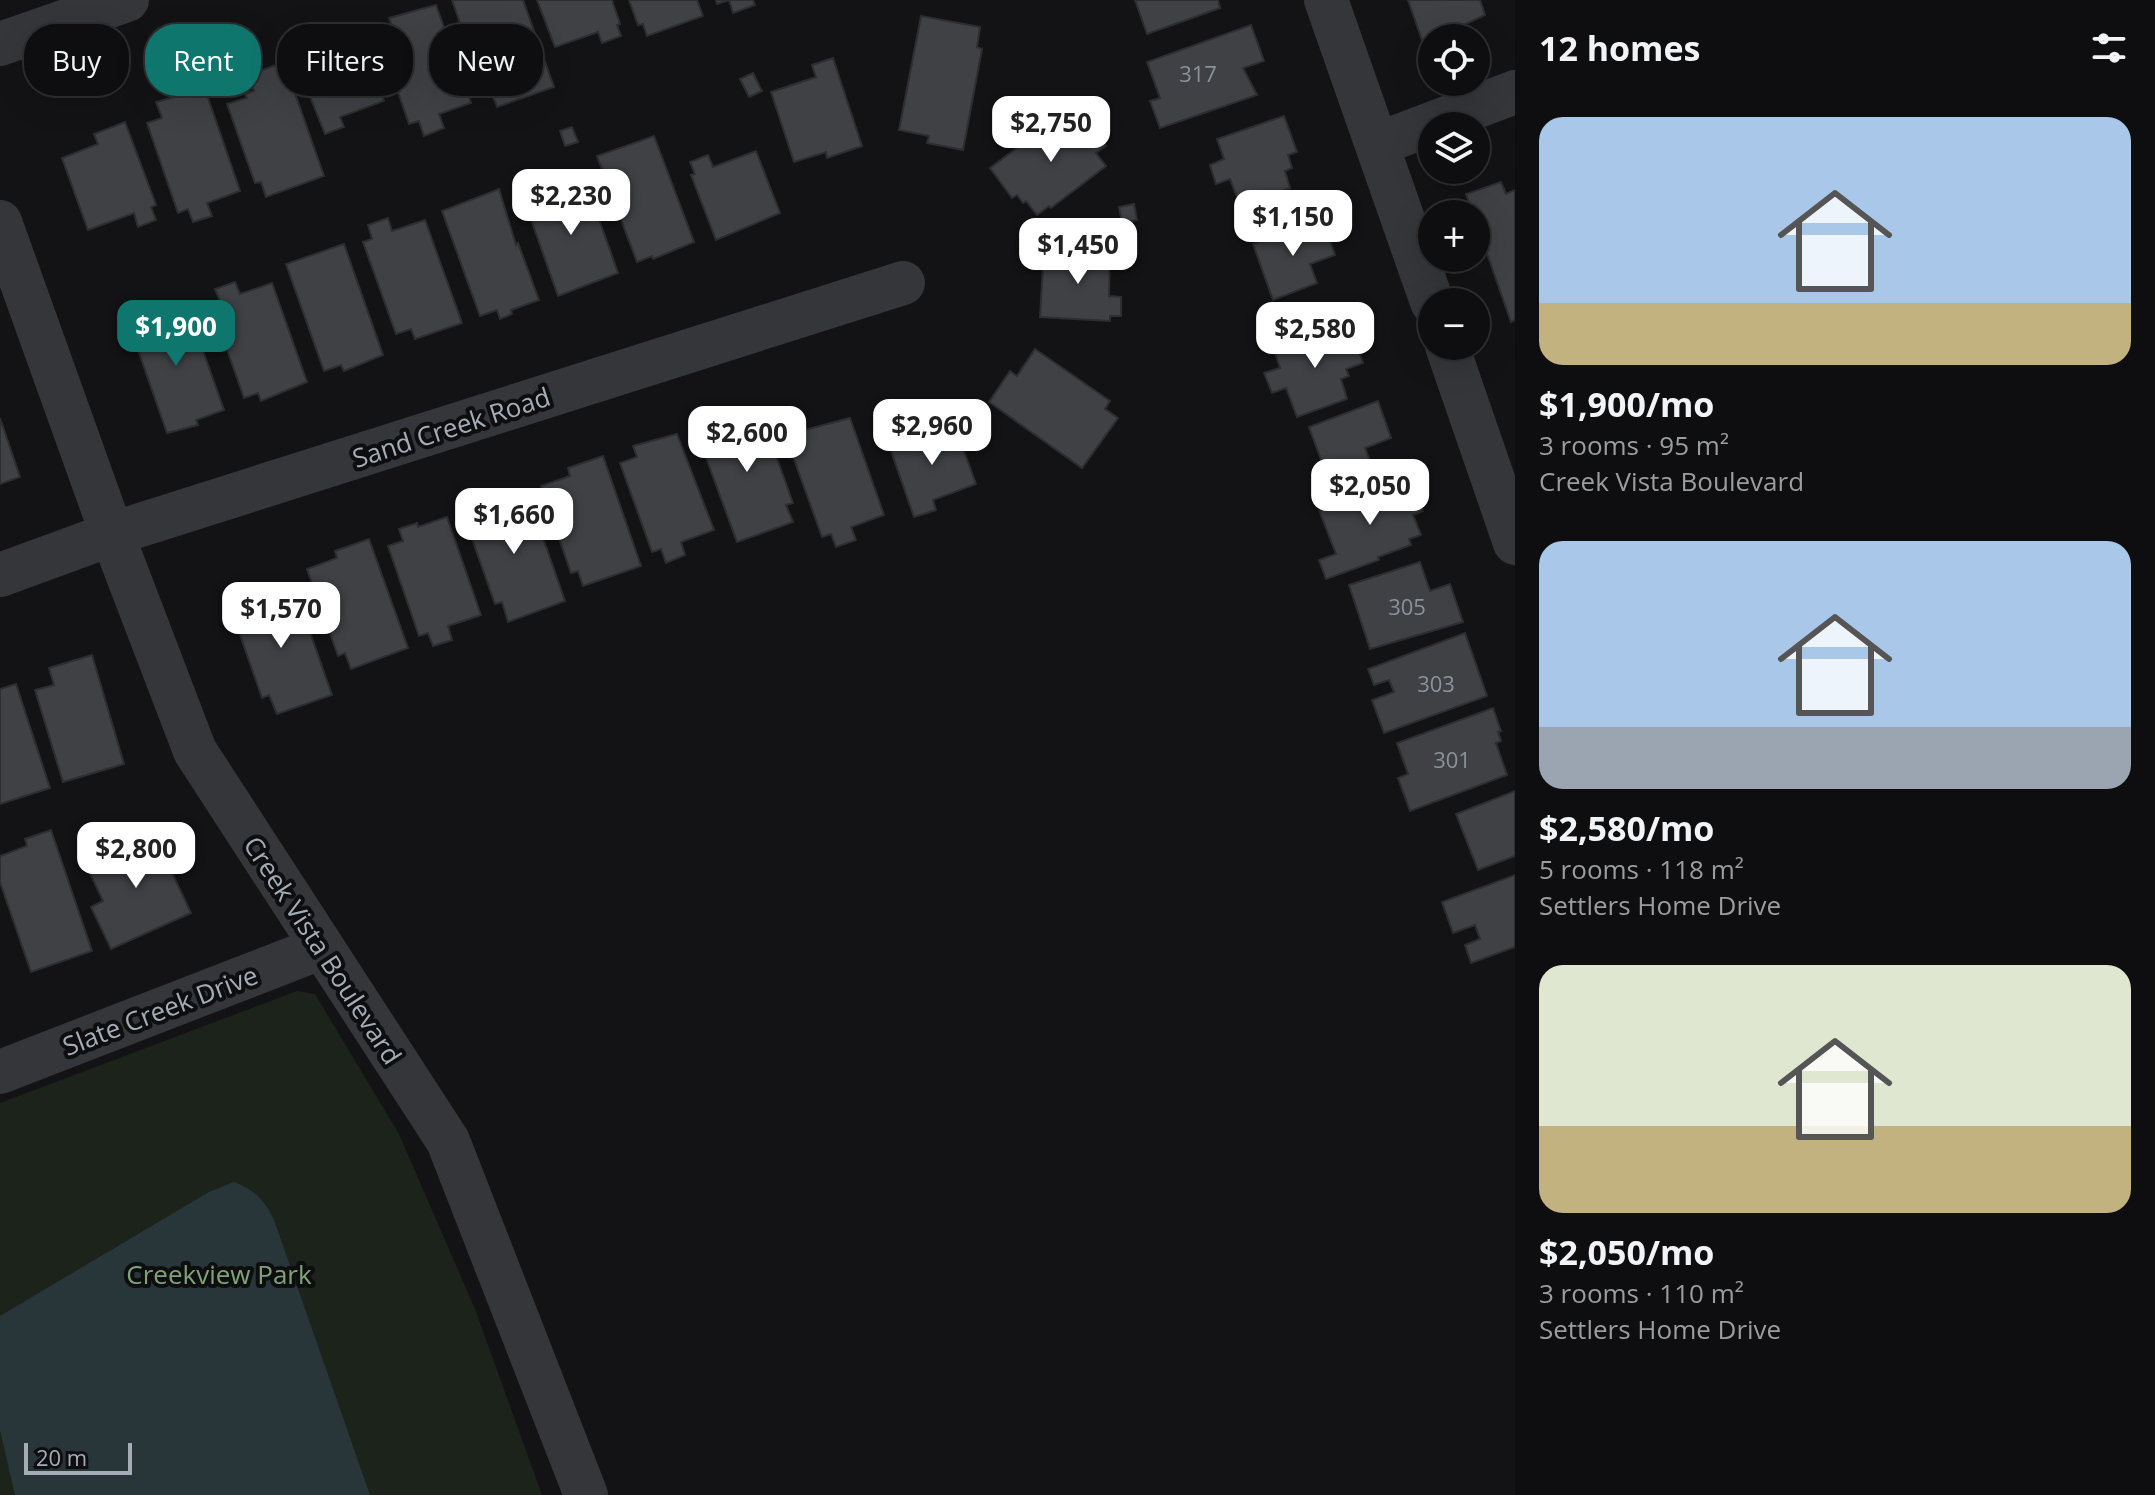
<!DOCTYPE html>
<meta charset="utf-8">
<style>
body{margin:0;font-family:"Open Sans",sans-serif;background:#171719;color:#f1f3f6;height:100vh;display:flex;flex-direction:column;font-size:30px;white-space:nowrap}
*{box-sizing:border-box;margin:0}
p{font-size:26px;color:#9b9c9f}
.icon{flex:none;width:44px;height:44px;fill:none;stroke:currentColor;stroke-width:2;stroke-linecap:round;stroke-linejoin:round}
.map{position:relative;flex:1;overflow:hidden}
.sheet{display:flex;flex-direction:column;background:#0e0e10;width:640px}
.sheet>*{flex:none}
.banner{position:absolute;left:24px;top:24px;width:760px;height:72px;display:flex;gap:16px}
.tools{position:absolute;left:1418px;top:24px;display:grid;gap:16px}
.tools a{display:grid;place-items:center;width:72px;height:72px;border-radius:50%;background:#0e0e10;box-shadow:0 8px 32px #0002,0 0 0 2px #2e2e30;font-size:40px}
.scale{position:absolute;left:24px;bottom:20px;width:108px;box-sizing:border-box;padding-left:8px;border:4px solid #a4adb6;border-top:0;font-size:22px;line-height:28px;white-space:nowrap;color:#a4adb6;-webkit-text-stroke:6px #0e0e10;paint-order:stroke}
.price{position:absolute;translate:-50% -68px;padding:0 18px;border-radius:16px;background:#fff;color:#222;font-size:26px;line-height:52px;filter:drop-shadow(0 2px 4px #0008)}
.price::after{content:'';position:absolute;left:50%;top:48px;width:24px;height:18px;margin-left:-12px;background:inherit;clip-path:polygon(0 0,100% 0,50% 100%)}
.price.active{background:#0f766e;color:#fff}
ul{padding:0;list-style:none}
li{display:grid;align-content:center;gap:16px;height:424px;padding:0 24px}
li span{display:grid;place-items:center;height:248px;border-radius:24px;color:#555}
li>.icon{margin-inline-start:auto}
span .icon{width:144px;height:144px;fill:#fffc;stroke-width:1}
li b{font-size:34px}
h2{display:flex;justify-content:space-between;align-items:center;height:96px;padding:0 24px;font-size:34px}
.tag{padding:0 28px;border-radius:32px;background:#0e0e10;box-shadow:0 8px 32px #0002,0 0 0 2px #2e2e30;font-size:28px;line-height:72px}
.tag.active{background:#0f766e;color:#fff}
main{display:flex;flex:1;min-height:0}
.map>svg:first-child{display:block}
.green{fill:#1b231b}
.water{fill:#293639}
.building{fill:#3f4145;stroke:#2d2e31;stroke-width:2}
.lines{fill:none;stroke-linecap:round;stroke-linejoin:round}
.minor{stroke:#34363a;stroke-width:44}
.labels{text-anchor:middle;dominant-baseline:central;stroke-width:8;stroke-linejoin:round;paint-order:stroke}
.number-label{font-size:22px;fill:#8b929a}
.street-label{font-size:26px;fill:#a4adb6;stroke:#0e0e10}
.park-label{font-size:26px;fill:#80a279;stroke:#0e0e10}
</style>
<main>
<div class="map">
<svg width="1515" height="1495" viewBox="0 0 1515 1495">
<rect width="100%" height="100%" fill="#131315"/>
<polygon class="green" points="297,991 315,994 399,1134 475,1309 542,1495 0,1495 0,1103"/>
<path class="water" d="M234 1182C255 1190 264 1200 274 1220L370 1495H15L0 1430V1316L209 1192Z"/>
<g class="building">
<polygon points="452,0 523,0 554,87 497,107 490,88 484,91"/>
<polygon points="537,0 612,0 620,24 617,25 621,36 602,43 598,32 555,47"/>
<polygon points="629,0 697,0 703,16 647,36 643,24 638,25"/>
<polygon points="716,0 753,0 755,5 733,13 729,0 717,4"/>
<polygon points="1135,0 1218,0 1220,8 1147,34"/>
<polygon points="1408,0 1480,0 1485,15 1457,28 1458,31 1423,43"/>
<polygon points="436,5 471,103 439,114 444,128 424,136 419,121 409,124 378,34 393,29 389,18"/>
<polygon points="921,16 980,27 977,47 982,49 963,150 927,143 929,136 899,130"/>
<polygon points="1251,25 1264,61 1243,68 1257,95 1160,128 1150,101 1160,98 1147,62"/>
<polygon points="361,37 384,101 340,117 344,127 325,134 297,64"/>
<polygon points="833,58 862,146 827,158 826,152 794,162 771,92 816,77 812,65"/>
<polygon points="284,62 324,176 266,197 261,182 255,183 227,104 247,98 245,94 254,91 249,75"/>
<polygon points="753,73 762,91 749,97 740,79"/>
<polygon points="205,89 240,191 207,203 212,216 193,222 188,209 178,213 147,123 162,118 156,102"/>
<polygon points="1065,112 1083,136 1093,128 1106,146 1096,153 1106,166 1051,208 1049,206 1037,215 1026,201 1023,203 1017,195 1012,198 990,168"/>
<polygon points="1284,116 1297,152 1288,155 1292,168 1285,171 1290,188 1240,205 1230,179 1216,184 1210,165 1224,159 1217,139"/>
<polygon points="125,122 156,205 151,207 156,220 138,227 134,213 88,230 62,158 98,144 94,134"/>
<polygon points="572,127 578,142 565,146 560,131"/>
<polygon points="654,136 694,242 653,259 652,256 637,262 597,156"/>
<polygon points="756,151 780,213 716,240 691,175 695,174 690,162 708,155 713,167"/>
<polygon points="584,177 618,273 558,296 528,211 533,209 529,197"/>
<polygon points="1501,182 1506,194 1515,190 1515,320 1511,322 1476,222 1476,214 1473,214 1466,194"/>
<polygon points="499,189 516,245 518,243 539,300 511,310 512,314 500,319 497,310 480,316 442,211"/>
<polygon points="1134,204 1137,220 1122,223 1119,207"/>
<polygon points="388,218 392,231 425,220 462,323 415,339 411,329 396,334 363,242 372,239 368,225"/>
<polygon points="1322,218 1335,255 1310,264 1317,283 1273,300 1253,244"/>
<polygon points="344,244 383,355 344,371 341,365 324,371 286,264"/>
<polygon points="1044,250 1110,251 1109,296 1121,297 1121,316 1110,316 1110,321 1040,317"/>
<polygon points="235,282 240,294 272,283 307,382 261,401 258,393 244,398 211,304 220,301 215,289"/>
<polygon points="186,303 224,410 196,420 198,425 167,433 129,324"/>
<polygon points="1348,324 1363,363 1346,369 1349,376 1341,379 1347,399 1297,417 1286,388 1272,393 1264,373 1280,368 1274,350"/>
<polygon points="1035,349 1110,401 1105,409 1118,418 1082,468 989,402 1010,371 1017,376"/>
<polygon points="1378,401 1391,438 1365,448 1373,468 1330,484 1309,427"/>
<polygon points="756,408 757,412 760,411 793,503 786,505 793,522 737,542 697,433 725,422 723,416"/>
<polygon points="0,418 20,477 0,484"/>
<polygon points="850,418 884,515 851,527 856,540 836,547 831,534 822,537 790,448 805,443 801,431"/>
<polygon points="953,421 976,484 933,500 936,510 914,517 890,448 921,437 919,433"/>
<polygon points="677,434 714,530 681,542 685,555 666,563 661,549 652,552 620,463 637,457 633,446"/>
<polygon points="603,456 641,566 583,586 578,571 571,573 541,486 570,476 568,468"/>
<polygon points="1411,478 1423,511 1413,515 1421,535 1409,539 1411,545 1378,557 1379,560 1326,579 1319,560 1336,554 1319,510"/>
<polygon points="527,492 565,601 508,622 502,602 495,604 464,516 467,515 465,509 487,502 486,499 495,495 498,502"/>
<polygon points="447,517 481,615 448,626 452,640 433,646 428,633 419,636 388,546 403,541 399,529 417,523 418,527"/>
<polygon points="369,539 408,648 351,669 345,653 338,656 307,569 337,558 335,551"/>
<polygon points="1420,562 1430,591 1450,584 1463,622 1370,649 1349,585"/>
<polygon points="294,587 332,695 277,714 269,695 262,698 231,609 250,602 249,598 264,593 265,597"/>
<polygon points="1465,633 1487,696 1384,733 1372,700 1394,692 1389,680 1374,685 1368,669"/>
<polygon points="92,655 124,764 63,782 35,690 54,685 49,668"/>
<polygon points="16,684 50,788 0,804 0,689"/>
<polygon points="1493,708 1501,731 1498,732 1501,741 1496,743 1507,775 1410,811 1398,778 1408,774 1397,743"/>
<polygon points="1515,791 1515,856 1478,870 1456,814"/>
<polygon points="151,828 191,913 111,949 91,907 103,901 88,869 114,857 109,847"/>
<polygon points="51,830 92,951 31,972 0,882 0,856 27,846 25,839"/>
<polygon points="1515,875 1515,947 1471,963 1465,945 1480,939 1475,925 1453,933 1442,902"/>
</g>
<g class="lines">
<g class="minor">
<polyline points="1326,0 1432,302"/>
<polyline points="0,44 127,0"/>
<polyline points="1378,144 1515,92"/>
<polyline points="0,222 112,534 195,751 448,1141 586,1495"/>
<polyline points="1447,346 1515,543"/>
<polyline points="0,575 112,534 903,283"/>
<polyline points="0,1072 320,948"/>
</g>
</g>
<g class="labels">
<g class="number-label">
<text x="1198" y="73">317</text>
<text x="1407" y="606">305</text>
<text x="1436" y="683">303</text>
<text x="1452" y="759">301</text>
</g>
<g class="street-label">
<text transform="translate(451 427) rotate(-18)">Sand Creek Road</text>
<text transform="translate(323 950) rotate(57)">Creek Vista Boulevard</text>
<text transform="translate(160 1010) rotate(-21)">Slate Creek Drive</text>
</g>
<g class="park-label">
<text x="219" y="1274">Creekview Park</text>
</g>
</g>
</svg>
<div class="tools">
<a><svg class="icon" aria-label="locate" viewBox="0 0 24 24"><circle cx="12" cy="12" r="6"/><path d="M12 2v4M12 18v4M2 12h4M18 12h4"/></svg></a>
<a><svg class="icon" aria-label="layers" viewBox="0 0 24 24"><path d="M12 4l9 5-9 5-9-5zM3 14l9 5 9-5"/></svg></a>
<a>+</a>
<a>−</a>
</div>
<div class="scale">20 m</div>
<b class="price" style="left:1051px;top:164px">$2,750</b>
<b class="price" style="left:571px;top:237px">$2,230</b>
<b class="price" style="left:1293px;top:258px">$1,150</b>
<b class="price" style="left:1078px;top:286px">$1,450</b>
<b class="price active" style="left:176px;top:368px">$1,900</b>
<b class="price" style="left:1315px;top:370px">$2,580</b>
<b class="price" style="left:932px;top:467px">$2,960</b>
<b class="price" style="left:747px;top:474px">$2,600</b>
<b class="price" style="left:1370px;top:527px">$2,050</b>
<b class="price" style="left:514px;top:556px">$1,660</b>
<b class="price" style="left:281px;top:650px">$1,570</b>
<b class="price" style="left:136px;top:890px">$2,800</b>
<div class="banner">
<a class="tag">Buy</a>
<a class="tag active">Rent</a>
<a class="tag">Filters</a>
<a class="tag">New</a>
</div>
</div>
<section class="sheet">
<h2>12 homes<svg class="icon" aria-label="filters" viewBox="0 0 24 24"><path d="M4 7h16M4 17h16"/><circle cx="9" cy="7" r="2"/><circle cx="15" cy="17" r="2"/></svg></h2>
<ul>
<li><span style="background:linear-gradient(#a9c7e8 75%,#c2b280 0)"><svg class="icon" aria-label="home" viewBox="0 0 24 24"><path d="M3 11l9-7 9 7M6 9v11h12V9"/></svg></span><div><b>$1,900/mo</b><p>3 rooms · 95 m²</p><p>Creek Vista Boulevard</p></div></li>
<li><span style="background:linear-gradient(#a9c7e8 75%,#9aa5b1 0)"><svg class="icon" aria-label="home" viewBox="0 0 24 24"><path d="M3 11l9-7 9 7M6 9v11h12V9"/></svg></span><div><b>$2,580/mo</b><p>5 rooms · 118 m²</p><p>Settlers Home Drive</p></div></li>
<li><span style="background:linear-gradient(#dfe7d0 65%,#c2b280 0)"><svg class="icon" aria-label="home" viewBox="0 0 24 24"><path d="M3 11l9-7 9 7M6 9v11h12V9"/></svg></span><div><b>$2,050/mo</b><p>3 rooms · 110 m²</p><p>Settlers Home Drive</p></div></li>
</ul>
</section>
</main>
